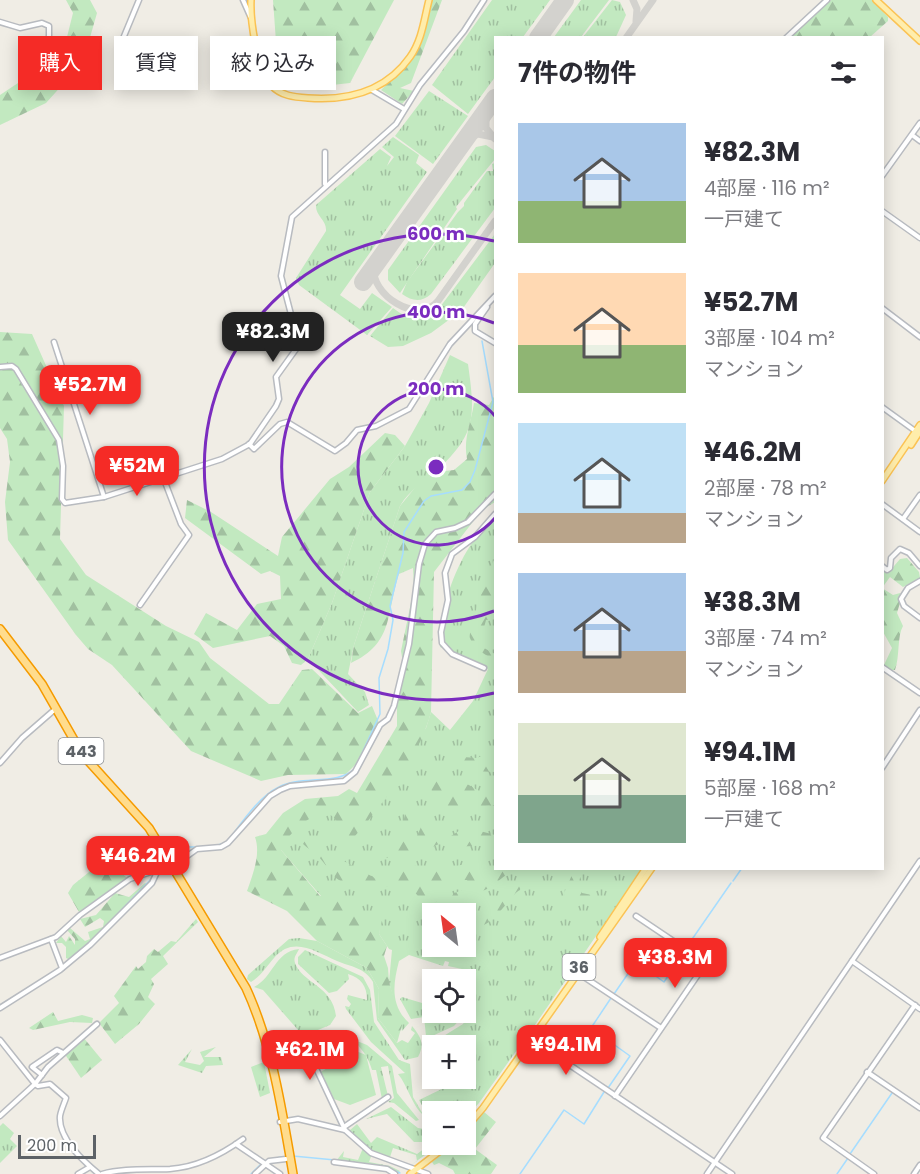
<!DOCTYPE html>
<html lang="ja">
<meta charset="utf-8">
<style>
body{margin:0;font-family:Poppins,"Noto Sans JP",sans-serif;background:#f7f7f7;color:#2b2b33;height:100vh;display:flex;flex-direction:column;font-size:22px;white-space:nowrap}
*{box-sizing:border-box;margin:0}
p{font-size:20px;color:#7c7c81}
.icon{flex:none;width:33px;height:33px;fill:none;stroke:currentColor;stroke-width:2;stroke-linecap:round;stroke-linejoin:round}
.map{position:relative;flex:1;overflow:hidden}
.drawer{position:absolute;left:494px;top:36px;width:390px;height:834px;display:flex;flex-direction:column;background:#fff;border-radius:0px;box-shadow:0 3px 15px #0003}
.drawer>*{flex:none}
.top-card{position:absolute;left:18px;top:36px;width:386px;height:54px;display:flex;gap:12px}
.needle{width:39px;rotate:331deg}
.tools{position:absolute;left:422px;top:903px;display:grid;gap:12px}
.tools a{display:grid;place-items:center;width:54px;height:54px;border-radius:0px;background:#fff;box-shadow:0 3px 15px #0003;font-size:30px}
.scale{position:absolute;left:18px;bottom:15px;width:78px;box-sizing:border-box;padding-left:6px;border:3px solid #5d6267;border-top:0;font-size:16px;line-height:21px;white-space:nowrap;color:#5d6267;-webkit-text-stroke:4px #fff;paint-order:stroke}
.price{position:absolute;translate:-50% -51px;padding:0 14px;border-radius:12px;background:#f52b26;color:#fff;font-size:20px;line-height:39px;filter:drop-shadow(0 2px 3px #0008)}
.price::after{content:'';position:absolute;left:50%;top:36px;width:18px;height:14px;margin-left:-9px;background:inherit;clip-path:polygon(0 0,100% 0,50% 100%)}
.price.active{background:#222;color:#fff}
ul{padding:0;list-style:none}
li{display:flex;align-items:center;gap:18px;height:150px;padding:0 24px}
li span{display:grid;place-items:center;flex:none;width:168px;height:120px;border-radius:0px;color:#555}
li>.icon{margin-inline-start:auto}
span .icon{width:72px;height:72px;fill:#fffc;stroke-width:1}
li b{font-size:26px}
h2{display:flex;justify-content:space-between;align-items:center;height:72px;padding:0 24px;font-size:26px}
.chip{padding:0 21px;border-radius:0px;background:#fff;box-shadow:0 3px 15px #0003;font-size:21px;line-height:54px}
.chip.active{background:#f52b26;color:#fff}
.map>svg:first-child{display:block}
.grass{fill:url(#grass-tufts);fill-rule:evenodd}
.forest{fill:url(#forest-firs)}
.green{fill:#c2e9c0}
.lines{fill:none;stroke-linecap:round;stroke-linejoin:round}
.stream{stroke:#a6ddff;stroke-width:1.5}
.taxiway{stroke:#d3d2ce;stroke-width:7}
.runway{stroke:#d3d2ce;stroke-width:18}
.minor-casing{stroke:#b8bbc0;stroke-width:7}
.major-casing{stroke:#fbc354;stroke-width:8}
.highway-casing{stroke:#f59b00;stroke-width:10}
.minor{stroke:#fff;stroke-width:4}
.major{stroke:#ffedab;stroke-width:5}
.highway{stroke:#ffdc8d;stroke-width:7}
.ring{fill:none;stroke:#7b2cbf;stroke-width:3}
.labels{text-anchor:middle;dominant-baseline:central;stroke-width:4.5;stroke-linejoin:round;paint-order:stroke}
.shield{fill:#fff;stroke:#8e9195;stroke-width:1.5}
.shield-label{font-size:16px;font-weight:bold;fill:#5d6267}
.centre{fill:#7b2cbf;stroke:#fff;stroke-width:3}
.ring-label{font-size:18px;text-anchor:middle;font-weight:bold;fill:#7b2cbf;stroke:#fff;stroke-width:4.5;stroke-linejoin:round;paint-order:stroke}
</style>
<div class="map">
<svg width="920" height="1174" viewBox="0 0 920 1174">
<defs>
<pattern id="grass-tufts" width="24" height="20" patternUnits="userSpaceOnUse" patternTransform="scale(1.5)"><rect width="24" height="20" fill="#c2e9c0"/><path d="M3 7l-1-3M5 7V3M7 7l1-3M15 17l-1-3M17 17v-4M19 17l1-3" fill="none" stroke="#a1c0a0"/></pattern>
<pattern id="forest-firs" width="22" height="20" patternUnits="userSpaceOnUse" patternTransform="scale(1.5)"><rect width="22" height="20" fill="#c2e9c0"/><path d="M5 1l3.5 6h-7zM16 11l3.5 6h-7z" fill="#a1c0a0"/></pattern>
</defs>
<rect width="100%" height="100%" fill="#f0ede5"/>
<g class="grass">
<polygon points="492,0 550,0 523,37 495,38 495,77 468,114 432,85"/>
<polygon points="581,0 609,0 581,37 554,37"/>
<polygon points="612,0 620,2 626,15 616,37 583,37"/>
<polygon points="429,91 468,116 433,164 395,136"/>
<path d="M393 137 419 155 416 163 427 172 340 295 360 309 372 293 392 307 367 335 299 285 296 278 326 231C327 220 315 216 316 205L380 149 391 157 387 166 394 157 382 147Z"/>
<polygon points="486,145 495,151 495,159 456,207 457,209 400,293 388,280 388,270 476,147"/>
<path d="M495 163V208L431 294C421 303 412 301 402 294L407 282 458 212 464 206V203L487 171H493L492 164Z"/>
<path d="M495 234V263L461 311 431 333 403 346 388 347 370 336 393 308C406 318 418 323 434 315Z"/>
<path d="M450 355 468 364C475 415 477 434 437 470 424 483 410 489 400 506L354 645 348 674 365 692 369 705 358 712 308 659 332 603 370 492 405 446 429 403Z"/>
<path d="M495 518V868L642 869 537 1022 479 1103 465 1118V1112H432V1144L439 1145 411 1165 417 1161 416 1155 393 1148 390 1157 373 1151 369 1162 390 1166 400 1171 397 1174 386 1168 336 1161 344 1151 343 1157 358 1160 363 1148H366V1146L349 1131 357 1124 371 1143 377 1137 417 1154 429 1145 426 1142H414L387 1114 366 1119 391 1107 418 1128 425 1129 431 1122 419 1100 450 1085 452 1079 465 1078V1046L457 1045 455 1041 451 1043 448 1039 444 1041 442 1037 463 1024 473 1009 469 1006 468 982 471 971 448 966 449 962 445 961 443 966 409 955 399 961C393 984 390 1005 409 1023L402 1031 389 982 392 950 389 949 379 934 380 924 321 896 274 842 325 803 350 829 426 728 431 712 450 730 473 701 488 669 440 647C438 616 453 572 470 546 477 536 487 527 495 518ZM432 914H465V946H432Z"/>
<path d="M299 938 317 941 367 968 379 989 378 1018 397 1043 402 1040 408 1043 415 1033 411 1030 412 1026C421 1037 425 1044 418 1057L405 1060 377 1020 373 982C364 967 351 967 337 961 316 952 293 935 274 958 266 967 262 975 251 982L247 979 248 975 289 939Z"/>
<path d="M299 949C297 954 293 957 295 963 302 983 333 986 336 1016L330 1025 313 1032 314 1037 305 1038 263 990 254 987C274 977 274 952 299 949Z"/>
<path d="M305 950 363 977 370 990 374 1022 399 1060 410 1064 413 1097 424 1116C412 1106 408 1086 398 1074L405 1073 371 1042 346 1009 345 1006 349 1007 351 1004 347 999 348 995 367 1000C367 986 361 978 348 974L349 979 337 991 329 993 298 964V957Z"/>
<polygon points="402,997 432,1006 432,1012 455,1013 463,1016 454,1026 430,1037 426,1036 424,1017 411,1019 400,999"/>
<path d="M348 1030 357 1041 367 1045 392 1066 397 1093 419 1120 416 1121 394 1103 388 1102 394 1098 388 1066 381 1067 388 1096 382 1099 376 1070H372C366 1049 356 1047 348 1030Z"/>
<polygon points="216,1047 204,1057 221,1057 223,1065 206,1066 202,1073 178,1065 192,1049 185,1062 200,1065 204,1061 200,1052"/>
<polygon points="264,1062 270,1093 260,1097 251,1067"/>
<polygon points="3,1123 14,1133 10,1139 17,1146 0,1163 0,1126"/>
</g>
<g class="forest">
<polygon points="66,0 90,0 97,13 83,62 46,103 0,125 0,95 63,53 73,13"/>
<polygon points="273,0 394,0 350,83 314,87 294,74 276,42"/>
<polygon points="431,0 442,0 411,83 400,88 414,91 402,104 381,90 412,60 422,42"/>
<polygon points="831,0 872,0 888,17 888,21 870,37 790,37"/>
<polygon points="0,332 32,334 64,406 60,539 86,575 166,626 199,642 210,658 269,704 279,704 302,670 312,669 358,713 372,706 379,723 356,764 346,774 288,775 261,781 191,751 112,665 88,649 76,635 8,540 5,502 10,462 7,439 0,428"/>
<path d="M495 395V502L482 510 434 572 431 712C420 755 384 803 355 836H344C339 830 339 821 332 816 317 805 285 836 281 850L320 896H329L382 920 379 934 387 946 384 956 388 968 389 982 402 1025 397 1043 378 1018 379 989 367 968 317 941 287 911 247 891C253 874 261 854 255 837L266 834 283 813 305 799 338 796 349 789 357 793 397 726V701L404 669 401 651 414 588 413 568 399 574C386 614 394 643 351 663L354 645 400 506 418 484 436 472 454 470 467 459C463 439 471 423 474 403L489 405Z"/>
<polygon points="385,433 395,435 405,446 370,492 332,603 308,659 301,665 292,663 284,646 270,636 213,648 194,634 206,613 237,630 257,604 281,599 280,576 270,571 261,574 185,518 187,500 211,512 278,556 282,537 330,479 349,467"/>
<path d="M495 558V618L486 620 482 635 484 648 495 654V660C487 656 473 648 470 638 468 631 490 565 495 558Z"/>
<polygon points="907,558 919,572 920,578 903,587 890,577 882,588 882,570 889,572 900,559"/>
<path d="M882 588 893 595 900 593 902 596 897 613 903 626C897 636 900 656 895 670H890L884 665 892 648 882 630Z"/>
<polygon points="484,755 495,757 495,772 473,771 470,764 461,763 459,760 463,757 477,758"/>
<path d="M429 777C439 782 443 779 453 780 469 781 480 795 495 798V805C467 807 449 820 430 788L426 787C416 794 404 824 408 836L415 841 421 827 430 826 445 837V841L414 856 386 858C408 842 401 785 429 777Z"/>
<polygon points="465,827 495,835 495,845 452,847 451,836"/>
<path d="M297 834 312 845 326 847 324 857 329 860H342L384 883 388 881 386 876 388 871 411 865 437 870 461 865 517 869C505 873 499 882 489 888 478 894 466 893 457 901V913H453L450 899 454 893 470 888 467 880C445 879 447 898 431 905L412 891 403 896 391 886C378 889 343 887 334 876 329 869 324 863 319 857 311 849 301 846 297 834Z"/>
<path d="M99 864 103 871C116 868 118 869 127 878L79 912 68 893 73 885Z"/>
<polygon points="575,868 583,869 579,881 582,893 592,895 588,899 565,901 564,893"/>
<polygon points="145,883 148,885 110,926 70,960 66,958 66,947 62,943 56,943 61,936 66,942 69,936 75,945 75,939 67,930 70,928 85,941 90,939 88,932 103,927 104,921 100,918 85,927 80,919 96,915 115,893 129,897"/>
<path d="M515 884 521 885 520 890C511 894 500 917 484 925L492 909Z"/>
<polygon points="196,919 198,922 163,956 168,964 151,979 154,984 148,997 155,1004 139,1024 115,1044 99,1023 119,1003 114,996 136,966 138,969 146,962 147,956 154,949 158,952 171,941 176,942"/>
<polygon points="53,1012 58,1021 82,1015 93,1018 92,1023 70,1022 33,1030 29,1028"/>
<polygon points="83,1037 102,1060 81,1078 64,1053"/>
<polygon points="484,1112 496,1122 475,1149 497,1165 491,1174 455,1174 453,1170 439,1163 434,1165 432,1162 453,1145 465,1144 465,1133"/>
</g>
<polygon class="green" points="356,1051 366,1055 376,1095 350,1105 334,1099 319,1073"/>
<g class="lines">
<g class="stream">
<polyline points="357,764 380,714 379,678 388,649 393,620 390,606 403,553 404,532 424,501 431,496 462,490 470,482 475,470 493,402 482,341"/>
<path d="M218 845 227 842C241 824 258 797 279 787 301 775 339 786 355 768"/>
<polyline points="175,857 187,847 201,847"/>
<polyline points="159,872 164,868"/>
<polyline points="733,881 742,868"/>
<polyline points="111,921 153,877"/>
<polyline points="686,948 731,883"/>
<polyline points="52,973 59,968"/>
<polyline points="614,994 636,962 664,982 685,951"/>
<polyline points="0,1005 15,996"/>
<polyline points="608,1088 630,1056 591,1028 611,998"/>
<polyline points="850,1154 892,1093"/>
<polyline points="293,1156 335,1160"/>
<polyline points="355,1163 386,1167"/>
<polyline points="390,1169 400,1173"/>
<polyline points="251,1174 264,1161 281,1157"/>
<polyline points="520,1174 564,1110 584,1124 604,1092"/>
<polyline points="837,1174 848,1158"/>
</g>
<g class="taxiway">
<polyline points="633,0 637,9 636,21"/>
<polyline points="626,38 653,0"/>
<polyline points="486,110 486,128 495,139"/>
<polyline points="465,140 478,134 493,137"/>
<path d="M374 266C369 294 418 326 438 301L495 221"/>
</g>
<g class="runway">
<polyline points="538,38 565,0"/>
<polyline points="363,282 495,98"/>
</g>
<defs>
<g id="minor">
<polyline points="243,0 251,18"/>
<polyline points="0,22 20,28 42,23 49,26 49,36 33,78"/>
<polyline points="786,38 827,0"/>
<polyline points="122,41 139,0"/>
<polyline points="372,90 404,109"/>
<polyline points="912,135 920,141"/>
<polyline points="325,152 325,184"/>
<polyline points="882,176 920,123"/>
<polyline points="882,211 920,238"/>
<polyline points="487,307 475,324 475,331 495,343"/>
<polyline points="882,308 920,337"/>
<polyline points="54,342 104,497"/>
<polyline points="0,367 12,366 16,369 59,440 63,466 62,499 65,503 104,497 222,459 250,444 276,406 279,399 276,377 299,345 281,276 292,217 396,124 420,85 464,31 484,0"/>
<polyline points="882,407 918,433"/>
<polyline points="249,444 254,449 280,424 287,422 335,451 346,443 357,430 376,426 409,409 450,344 495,296"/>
<polyline points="882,504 920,532"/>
<polyline points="903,519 920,495"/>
<polyline points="882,566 887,570 890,568 891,558 900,549 909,553 920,566"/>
<polyline points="920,581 908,588 901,599 904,606 920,618"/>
<polyline points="140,605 189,535 181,524 163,477"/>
<polyline points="882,667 920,693"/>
<polyline points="484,668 452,654 442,643 441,632 448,600 445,573 452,554 475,537 495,514"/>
<polyline points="0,763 22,738 53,711"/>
<polyline points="882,768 920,710"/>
<polyline points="172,867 197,849 221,847 228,843 270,796 280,790 290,786 344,781 355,772 380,725 388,719 394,706 409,644 419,564 425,544 436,532 455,528 468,522 495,494"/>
<polyline points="51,939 62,968"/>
<polyline points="0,958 56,937 80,915 130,879 157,870"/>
<polyline points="852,961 920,1009"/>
<polyline points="584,977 661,1028"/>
<polyline points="0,1008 60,970 90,945 152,883 158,870 167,861"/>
<polyline points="531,1039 732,1174"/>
<path d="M0 1040 35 1084 38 1086 50 1084 66 1098C64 1104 61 1110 60 1116 58 1138 84 1162 99 1174"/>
<polyline points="272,1063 306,1047 345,1130"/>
<polyline points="867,1072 920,1108"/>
<polyline points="42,1075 32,1067 57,1050 63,1053"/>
<polyline points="615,1096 706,963 636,916"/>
<polyline points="0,1116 35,1084 48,1067 97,1024"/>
<polyline points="280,1122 298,1119 345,1130 371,1153 428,1174"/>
<polyline points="344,1127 388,1097"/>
<polyline points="236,1144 280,1174"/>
<polyline points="334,1162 387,1169 395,1174"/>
<polyline points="78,1174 90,1167"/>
<path d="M102 1174C123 1168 148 1170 170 1169 198 1167 221 1155 243 1139"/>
<polyline points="255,1174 269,1161 286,1159"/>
<polyline points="707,1174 920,861"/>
<polyline points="874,1174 823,1138 915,1005"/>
<polyline points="914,1174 920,1165"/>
</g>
<g id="major">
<path d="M251 0C250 20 257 69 271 85 281 96 294 97 308 98 349 101 386 91 410 57 422 40 424 20 429 0"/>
<polyline points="876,0 920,41"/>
<polyline points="911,445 920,431"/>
<polyline points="882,481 920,425"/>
<polyline points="600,937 646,868"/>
<polyline points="465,1129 483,1108 652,868"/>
<polyline points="433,1154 444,1144"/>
<polyline points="410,1174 449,1144"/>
</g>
<path id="highway" d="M0 629 42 684 82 754 149 828 246 988C273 1047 282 1111 293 1174"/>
</defs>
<use href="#minor" class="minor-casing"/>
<use href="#major" class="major-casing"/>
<use href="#highway" class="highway-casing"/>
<use href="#minor" class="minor"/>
<use href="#major" class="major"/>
<use href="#highway" class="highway"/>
</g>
<g class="ring">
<path d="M495 518A78 78 0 1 1 495 416"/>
<path d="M494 611A155 155 0 1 1 494 323"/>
<path d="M494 693A233 233 0 1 1 494 241"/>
</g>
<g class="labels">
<g class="shield">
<rect x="58.5" y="738" width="45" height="26" rx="4.5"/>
<rect x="562.5" y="954" width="33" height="26" rx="4.5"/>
</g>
<g class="shield-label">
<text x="81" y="751">443</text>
<text x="579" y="967">36</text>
</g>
</g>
<circle cx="436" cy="467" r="9" class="centre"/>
<g class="ring-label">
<text x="436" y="240">600 m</text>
<text x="436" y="318">400 m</text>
<text x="436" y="395">200 m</text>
</g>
</svg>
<div class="tools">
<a><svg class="needle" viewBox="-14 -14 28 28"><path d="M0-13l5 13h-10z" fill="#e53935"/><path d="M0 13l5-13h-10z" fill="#7c7c81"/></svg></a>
<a><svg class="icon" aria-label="locate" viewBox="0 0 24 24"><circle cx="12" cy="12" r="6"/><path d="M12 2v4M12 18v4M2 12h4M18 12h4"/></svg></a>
<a>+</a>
<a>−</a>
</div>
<div class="scale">200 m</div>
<b class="price active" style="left:273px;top:363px">¥82.3M</b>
<b class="price" style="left:90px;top:416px">¥52.7M</b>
<b class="price" style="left:137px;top:497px">¥52M</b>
<b class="price" style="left:138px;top:887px">¥46.2M</b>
<b class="price" style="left:675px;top:989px">¥38.3M</b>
<b class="price" style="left:566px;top:1076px">¥94.1M</b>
<b class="price" style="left:310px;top:1081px">¥62.1M</b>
<div class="top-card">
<a class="chip active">購入</a>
<a class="chip">賃貸</a>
<a class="chip">絞り込み</a>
</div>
<section class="drawer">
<h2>7件の物件<svg class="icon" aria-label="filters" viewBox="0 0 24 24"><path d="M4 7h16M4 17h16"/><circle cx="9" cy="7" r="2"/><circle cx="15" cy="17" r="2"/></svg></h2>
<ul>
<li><span style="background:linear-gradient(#a9c7e8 65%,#8fb573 0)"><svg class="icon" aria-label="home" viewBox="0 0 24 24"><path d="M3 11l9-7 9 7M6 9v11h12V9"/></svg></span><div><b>¥82.3M</b><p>4部屋 · 116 m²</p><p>一戸建て</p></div></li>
<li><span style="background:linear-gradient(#ffd9b3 60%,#8fb573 0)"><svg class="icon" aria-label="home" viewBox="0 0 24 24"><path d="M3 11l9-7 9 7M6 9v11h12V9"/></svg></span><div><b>¥52.7M</b><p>3部屋 · 104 m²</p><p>マンション</p></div></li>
<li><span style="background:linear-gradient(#bfe0f5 75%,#b9a48a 0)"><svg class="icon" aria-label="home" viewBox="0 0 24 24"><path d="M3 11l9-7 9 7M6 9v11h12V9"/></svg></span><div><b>¥46.2M</b><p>2部屋 · 78 m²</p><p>マンション</p></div></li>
<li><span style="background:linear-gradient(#a9c7e8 65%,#b9a48a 0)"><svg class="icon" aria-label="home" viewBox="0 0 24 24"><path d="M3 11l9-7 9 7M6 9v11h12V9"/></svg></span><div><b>¥38.3M</b><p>3部屋 · 74 m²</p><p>マンション</p></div></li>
<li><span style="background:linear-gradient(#dfe7d0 60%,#7fa58c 0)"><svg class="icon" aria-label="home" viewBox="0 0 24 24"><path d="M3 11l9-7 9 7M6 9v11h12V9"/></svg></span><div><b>¥94.1M</b><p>5部屋 · 168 m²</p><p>一戸建て</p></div></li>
</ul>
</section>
</div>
